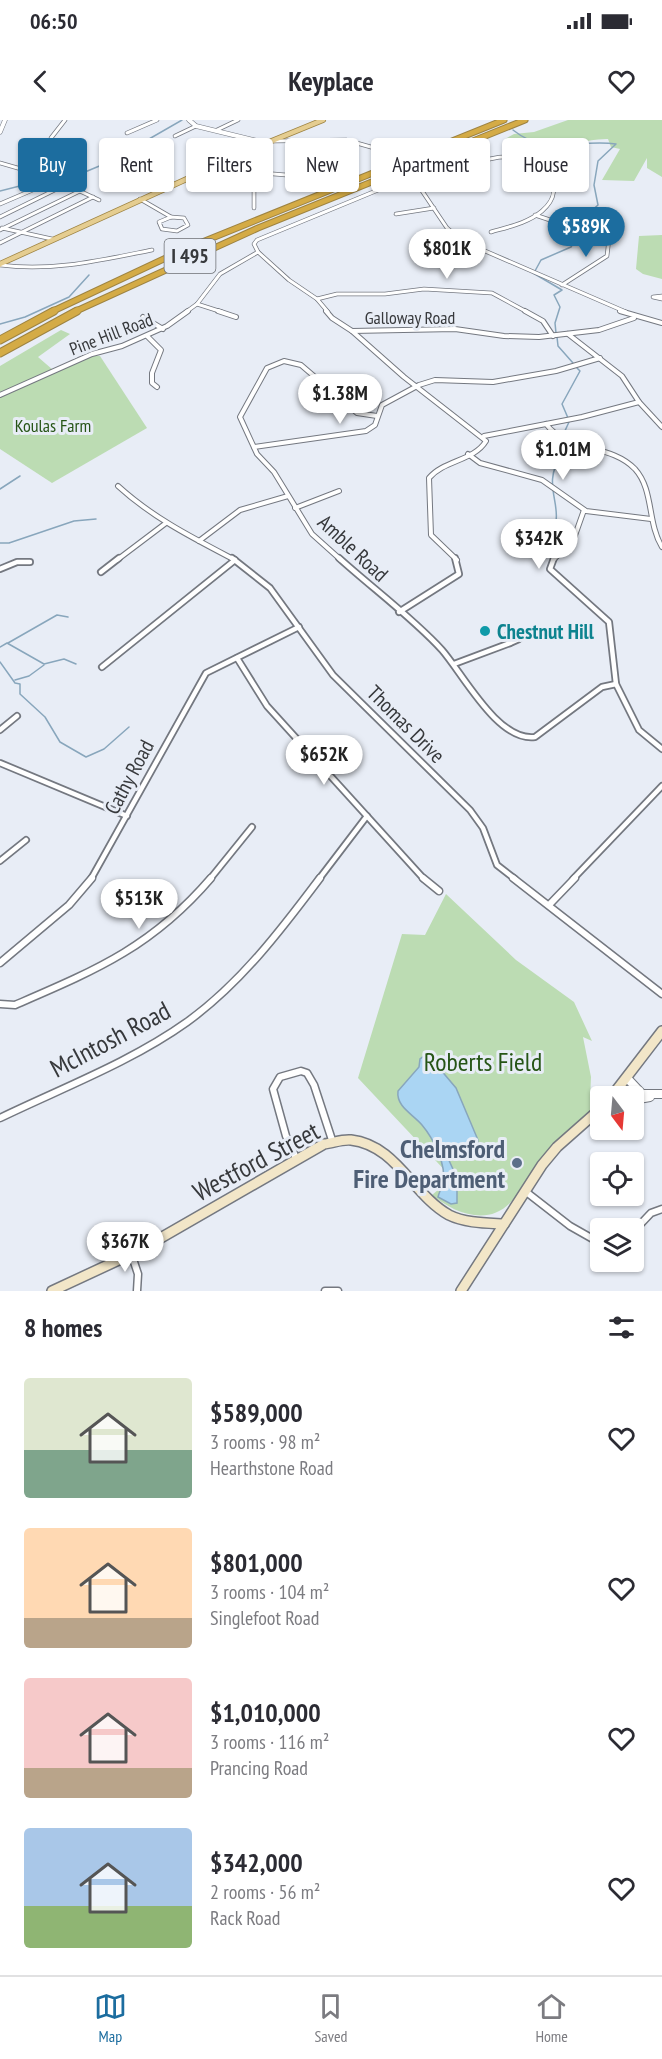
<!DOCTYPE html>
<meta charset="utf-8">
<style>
body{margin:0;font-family:"PT Sans Narrow",sans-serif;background:#f2f2f3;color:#2b2b33;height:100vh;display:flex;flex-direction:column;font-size:22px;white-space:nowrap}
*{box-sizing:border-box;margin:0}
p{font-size:20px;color:#7c7c81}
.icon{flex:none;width:33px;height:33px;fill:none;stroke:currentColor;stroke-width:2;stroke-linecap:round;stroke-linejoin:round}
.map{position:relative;height:1171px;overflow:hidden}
.side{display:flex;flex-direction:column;background:#fff;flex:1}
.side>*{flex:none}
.top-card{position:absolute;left:18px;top:18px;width:627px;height:54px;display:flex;gap:12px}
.needle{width:39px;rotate:164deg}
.fabs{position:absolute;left:590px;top:966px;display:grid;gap:12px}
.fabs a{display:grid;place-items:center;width:54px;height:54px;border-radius:6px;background:#fff;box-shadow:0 2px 4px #0004;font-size:30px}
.price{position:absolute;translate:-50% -51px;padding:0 14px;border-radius:21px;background:#fff;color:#222;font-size:20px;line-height:39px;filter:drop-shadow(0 2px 3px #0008)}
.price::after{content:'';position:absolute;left:50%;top:36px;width:18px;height:14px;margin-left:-9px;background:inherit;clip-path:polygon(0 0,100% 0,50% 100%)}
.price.active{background:#1c6d9f;color:#fff}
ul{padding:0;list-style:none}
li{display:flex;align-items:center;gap:18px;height:150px;padding:0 24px}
li span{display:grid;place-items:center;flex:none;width:168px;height:120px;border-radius:6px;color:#555}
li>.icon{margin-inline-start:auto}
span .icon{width:72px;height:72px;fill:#fffc;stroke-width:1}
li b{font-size:26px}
h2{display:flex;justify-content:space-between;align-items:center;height:72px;padding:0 24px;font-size:26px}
.pill{padding:0 21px;border-radius:6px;background:#fff;box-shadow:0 2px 4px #0004;font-size:21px;line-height:54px}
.pill.active{background:#1c6d9f;color:#fff}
.status{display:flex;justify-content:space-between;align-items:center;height:42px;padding:0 30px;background:#fff;direction:ltr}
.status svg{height:16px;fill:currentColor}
header{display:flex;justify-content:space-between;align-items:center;height:78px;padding:0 24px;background:#fff;font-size:27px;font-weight:700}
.dock{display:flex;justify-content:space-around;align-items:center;height:84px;border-top:2px solid #e1e1e2;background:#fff;font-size:16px;color:#7c7c81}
.dock a{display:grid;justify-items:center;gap:3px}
.dock .active{color:#1c6d9f}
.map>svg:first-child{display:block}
.green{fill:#bcdcb3}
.water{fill:#aad5f3;stroke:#88a6bc;stroke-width:1.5}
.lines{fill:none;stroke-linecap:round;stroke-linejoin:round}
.stream{stroke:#88a6bc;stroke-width:1.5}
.minor-far3-casing{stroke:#747880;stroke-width:4.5}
.minor-far2-casing{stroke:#747880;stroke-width:6}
.minor-far1-casing{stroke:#747880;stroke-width:8}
.minor-casing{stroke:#747880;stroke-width:9}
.tertiary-far1-casing{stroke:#747880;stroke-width:5}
.tertiary-casing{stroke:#747880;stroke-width:10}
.secondary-casing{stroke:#747880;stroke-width:12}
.primary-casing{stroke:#9d8342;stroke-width:6}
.motorway-far1-casing{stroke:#9d8342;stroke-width:7}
.motorway-casing{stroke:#9d8342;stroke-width:9}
.minor-far3{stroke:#fff;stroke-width:3}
.minor-far2{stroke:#fff;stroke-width:4}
.minor-far1{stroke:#fff;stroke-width:4.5}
.minor{stroke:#fff;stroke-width:6}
.tertiary-far1{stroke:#fff;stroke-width:4}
.tertiary{stroke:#fff;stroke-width:8}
.secondary{stroke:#f2e6c8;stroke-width:9}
.primary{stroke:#e5cd90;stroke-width:4.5}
.motorway-far1{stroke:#d4ab46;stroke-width:5}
.motorway{stroke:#d4ab46;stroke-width:7}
.culture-dot{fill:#0f9aa8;stroke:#e8edf6;stroke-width:2}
.service-dot{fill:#5c6f8a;stroke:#e8edf6;stroke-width:2}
.labels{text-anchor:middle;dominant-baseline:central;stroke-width:6;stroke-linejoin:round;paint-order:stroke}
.far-street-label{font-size:18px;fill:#37393c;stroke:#e8edf6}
.far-park-label{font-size:18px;fill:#265516;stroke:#e8edf6}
.shield{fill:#e8edf6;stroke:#6c6f74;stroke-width:1.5}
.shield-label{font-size:20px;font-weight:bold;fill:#37393c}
.street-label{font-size:21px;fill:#37393c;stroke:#e8edf6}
.culture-label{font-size:21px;font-weight:bold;fill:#0d838f;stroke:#e8edf6;text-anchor:start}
.near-street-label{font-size:26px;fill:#37393c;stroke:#e8edf6}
.near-park-label{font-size:26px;fill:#265516;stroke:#e8edf6}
.near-service-label{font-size:26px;font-weight:bold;fill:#4e5e75;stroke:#e8edf6;text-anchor:end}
</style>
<div class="status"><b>06:50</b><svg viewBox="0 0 49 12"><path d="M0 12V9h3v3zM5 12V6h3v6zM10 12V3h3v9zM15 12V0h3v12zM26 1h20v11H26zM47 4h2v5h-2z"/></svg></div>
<header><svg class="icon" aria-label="back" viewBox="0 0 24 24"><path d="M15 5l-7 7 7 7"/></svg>Keyplace<svg class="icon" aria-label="heart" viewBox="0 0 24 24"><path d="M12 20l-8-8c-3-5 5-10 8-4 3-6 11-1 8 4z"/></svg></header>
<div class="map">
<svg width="662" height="1171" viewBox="0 0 662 1171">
<rect width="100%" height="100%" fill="#e8edf6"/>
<g class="green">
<path d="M568 0H662V57L647 48V38L634 61 602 60 620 29 611 27 608 19C586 18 532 36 515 29 512 27 508 22 505 19L514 14 534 12Z"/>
<polygon points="662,115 662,159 643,154 636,149 639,116"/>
<polygon points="61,210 70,214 38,237 53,250 0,274 0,246"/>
<polygon points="92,235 100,236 147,308 52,363 0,329 0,276"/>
<path d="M446 774 516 840 574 882 592 921 583 917 591 957 590 980 595 988C578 1003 558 1018 544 1036 532 1050 524 1068 511 1082 488 1107 454 1093 432 1075L452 1058 358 958 402 814 425 815Z"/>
</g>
<path class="water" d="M424 936H429L456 968 478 1020 477 1028 468 1031 467 1034 452 1031 447 1036 457 1058V1083L451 1084 438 1077C439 1072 442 1068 443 1063 447 1045 433 1018 422 1005 413 994 396 987 398 971L419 947 420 939Z"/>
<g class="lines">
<g class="stream">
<path d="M513 10C548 38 576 18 616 24L598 41 594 65 598 85 582 99V109"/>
<polyline points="0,71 51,58 73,57 109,42 182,0"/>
<polyline points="535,151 541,140 571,127 580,112"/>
<polyline points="533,153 562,170 554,175 560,187 555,203 556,213"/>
<polyline points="0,204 25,197 69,177 89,155"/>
<polyline points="557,217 558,226 573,243"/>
<polyline points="568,298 562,284 580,251 577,248"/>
<polyline points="0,369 20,356"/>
<polyline points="0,423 9,423 74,401 96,399"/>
<path d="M563 425 552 417C566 383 540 369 561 335L558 326 569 302"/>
<polyline points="8,523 57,495 68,497"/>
<polyline points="0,527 7,523 44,544 64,539 76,544"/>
<polyline points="0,542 15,563 20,564 20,574 45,597 60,622 86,637 104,629 129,607"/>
<polyline points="15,560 29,556 44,545"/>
</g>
<defs>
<g id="minor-far3">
<polyline points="217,10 238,0"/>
<polyline points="127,13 157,0"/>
<polyline points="175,16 196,6"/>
<polyline points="274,21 346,20 385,31"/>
<polyline points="0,43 35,53 50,52"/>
<polyline points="542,48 567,42 585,33"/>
<polyline points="31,52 56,37 51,18 65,0"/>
<polyline points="262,53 298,56"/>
<path d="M412 56C424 55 437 55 449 52 469 47 490 35 512 37 540 39 571 66 542 91 528 103 508 107 491 112"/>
<polyline points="140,79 171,97"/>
<polyline points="0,84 56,60 99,80"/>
<polyline points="254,88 254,69 263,52 266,23"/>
<polyline points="396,94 434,88"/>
<polyline points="535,95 586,112 610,115"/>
<polyline points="0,97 67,64"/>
<polygon points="171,97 184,98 188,105 177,111 162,109 159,102"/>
<polyline points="2,108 52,119"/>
<polyline points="0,110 80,71"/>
<polyline points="0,123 93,77"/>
<polyline points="258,132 289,160 317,179 328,192"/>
<path d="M0 145C52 152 102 140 152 130"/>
<polyline points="562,165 607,136 610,110"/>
<polyline points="662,176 653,177 662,179"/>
<polyline points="317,179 337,174 385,174 424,169 492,173 527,192"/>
<polyline points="197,184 222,192"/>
<polyline points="186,192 197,184 220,154 258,132 254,124 257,120 412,56 447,108 462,121 626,192"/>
</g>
<g id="minor-far2">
<polyline points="218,191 236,197"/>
<polyline points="326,191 332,198 352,211 455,209 504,216 539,217 599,210 634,198"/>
<polyline points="525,191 543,201 553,216"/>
<polyline points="620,191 662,203"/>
<polyline points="143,197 163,209"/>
<path d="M352 211 404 257 486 321C474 341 444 340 429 358L431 415 457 440"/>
<polyline points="568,214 622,256 639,282 662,307"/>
<polyline points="147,216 161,230 152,253 152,263 157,267"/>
<polyline points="0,275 92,234 122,226 167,206 188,191"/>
<path d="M546 304C568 333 610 323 635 349 654 370 647 402 662 427"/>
<polyline points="484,316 582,297 639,282"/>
<polyline points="254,327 366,311 375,305 382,285 419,265 435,260 493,262 556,251 600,238"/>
<polyline points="468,334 480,343 542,360 586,391 651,399"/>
<path d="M118 366C153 398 193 418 235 440"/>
<polyline points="295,388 339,371"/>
<polyline points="199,421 240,390 288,376"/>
<polyline points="117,440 166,403"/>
<polyline points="341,440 312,414 274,352 257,334 240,297 267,248 284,241 301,245 357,293 377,296"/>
<polyline points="553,440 573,421 584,390"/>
</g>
<g id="minor-far1">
<polyline points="232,438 270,468 333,555 470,690 483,708 497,745 515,759"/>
<path d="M339 438C371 467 414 499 442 530 463 554 498 622 535 617L602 567 616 564"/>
<polyline points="554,438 550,449 609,502 616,564 639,610 662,629"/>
<polyline points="0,449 17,442 30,442"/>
<polyline points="101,452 119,438"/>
<polyline points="399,492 459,454 455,438"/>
<polygon points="518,514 519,519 510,523 508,515"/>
<polyline points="237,538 267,586 424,759"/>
<polyline points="454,544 510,523"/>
<polyline points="102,547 235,440"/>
<polyline points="0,610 17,596"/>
<polyline points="0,643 127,696"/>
<polyline points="0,741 26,720"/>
<polyline points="91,759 206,553 299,507"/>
<polyline points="210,759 252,707"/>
<polyline points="319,759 367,696"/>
<polyline points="573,759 662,666"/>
</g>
<g id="minor">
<polyline points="423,758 439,771"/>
<polyline points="513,758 662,874"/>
<polyline points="549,785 575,758"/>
<polyline points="0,843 69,785 92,758"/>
<path d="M0 884 15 885C96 850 152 827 211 758"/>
<path d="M0 998C62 968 131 942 187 902 240 864 281 810 320 758"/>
<polyline points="296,1038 286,1016 273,969 280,957 301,951 307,953 314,965 333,1023"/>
<polyline points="525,1071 570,1106 600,1123"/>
<polyline points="633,1112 651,1093 662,1089"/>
<polyline points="131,1133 138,1154 137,1171"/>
<polyline points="325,1171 338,1171"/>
</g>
<g id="tertiary-far1">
<polyline points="189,0 196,6 266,23"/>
<polyline points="0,12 5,0"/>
</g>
<g id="tertiary">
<polyline points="627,958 642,974 662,974"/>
<polyline points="633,980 650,977"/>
</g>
<g id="secondary">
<polyline points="612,976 662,911"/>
<path d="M52 1171 138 1131 324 1024C333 1023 342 1019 351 1020 396 1025 413 1075 449 1095 465 1103 486 1103 504 1104"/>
<polyline points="461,1171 542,1045 557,1027 600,989"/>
</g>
<polyline id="primary" points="0,144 257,27 323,0"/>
<g id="motorway-far1">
<polyline points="51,192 185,129 504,0"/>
<polyline points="74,192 258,108 525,0"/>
</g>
<g id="motorway">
<polyline points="0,220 54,191"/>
<polyline points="0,233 77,191"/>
</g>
</defs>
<use href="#minor-far3" class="minor-far3-casing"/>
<use href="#minor-far2" class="minor-far2-casing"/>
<use href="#minor-far1" class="minor-far1-casing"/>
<use href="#minor" class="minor-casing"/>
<use href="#tertiary-far1" class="tertiary-far1-casing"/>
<use href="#tertiary" class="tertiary-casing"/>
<use href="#secondary" class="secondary-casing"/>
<use href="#primary" class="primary-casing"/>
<use href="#motorway-far1" class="motorway-far1-casing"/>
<use href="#motorway" class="motorway-casing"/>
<use href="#minor-far3" class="minor-far3"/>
<use href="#minor-far2" class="minor-far2"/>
<use href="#minor-far1" class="minor-far1"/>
<use href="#minor" class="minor"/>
<use href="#tertiary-far1" class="tertiary-far1"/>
<use href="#tertiary" class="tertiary"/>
<use href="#secondary" class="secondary"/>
<use href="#primary" class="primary"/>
<use href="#motorway-far1" class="motorway-far1"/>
<use href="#motorway" class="motorway"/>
</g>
<circle class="culture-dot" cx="485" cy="511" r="6"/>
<circle class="service-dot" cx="517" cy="1043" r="6"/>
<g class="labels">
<g class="far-street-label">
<text x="410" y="197">Galloway Road</text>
<text transform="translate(111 214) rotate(-21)">Pine Hill Road</text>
</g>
<g class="far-park-label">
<text x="53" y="305">Koulas Farm</text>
</g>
<rect class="shield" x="164.5" y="119" width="51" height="34" rx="4.5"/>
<g class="shield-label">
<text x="190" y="136">I 495</text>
</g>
<g class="street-label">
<text transform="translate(353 428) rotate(43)">Amble Road</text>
<text transform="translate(406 604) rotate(45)">Thomas Drive</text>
<text transform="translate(129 657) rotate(-62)">Cathy Road</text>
</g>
<g class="culture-label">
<text x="497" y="511">Chestnut Hill</text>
</g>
<g class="near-street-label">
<text transform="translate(110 919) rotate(-28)">McIntosh Road</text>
<text transform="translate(256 1041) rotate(-28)">Westford Street</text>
</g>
<g class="near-park-label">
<text x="483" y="941">Roberts Field</text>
</g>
<g class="near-service-label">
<text x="505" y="1028">Chelmsford<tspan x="505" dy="30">Fire Department</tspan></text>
</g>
</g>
</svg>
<div class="fabs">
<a><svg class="needle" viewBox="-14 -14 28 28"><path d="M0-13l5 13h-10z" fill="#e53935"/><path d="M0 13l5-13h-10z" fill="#7c7c81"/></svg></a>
<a><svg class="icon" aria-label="locate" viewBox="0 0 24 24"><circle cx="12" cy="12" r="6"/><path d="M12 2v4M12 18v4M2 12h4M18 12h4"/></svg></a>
<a><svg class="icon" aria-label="layers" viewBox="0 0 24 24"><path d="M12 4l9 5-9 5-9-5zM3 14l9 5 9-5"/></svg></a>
</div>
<b class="price active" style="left:586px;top:138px">$589K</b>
<b class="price" style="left:447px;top:160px">$801K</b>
<b class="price" style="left:340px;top:305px">$1.38M</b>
<b class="price" style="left:563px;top:361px">$1.01M</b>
<b class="price" style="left:539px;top:450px">$342K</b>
<b class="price" style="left:324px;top:666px">$652K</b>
<b class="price" style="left:139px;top:810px">$513K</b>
<b class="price" style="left:125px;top:1153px">$367K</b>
<div class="top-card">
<a class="pill active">Buy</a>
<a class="pill">Rent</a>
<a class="pill">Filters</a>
<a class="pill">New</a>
<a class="pill">Apartment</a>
<a class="pill">House</a>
</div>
</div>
<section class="side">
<h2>8 homes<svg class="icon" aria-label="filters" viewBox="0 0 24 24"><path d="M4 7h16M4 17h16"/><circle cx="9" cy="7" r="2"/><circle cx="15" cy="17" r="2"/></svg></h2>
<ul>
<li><span style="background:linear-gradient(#dfe7d0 60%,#7fa58c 0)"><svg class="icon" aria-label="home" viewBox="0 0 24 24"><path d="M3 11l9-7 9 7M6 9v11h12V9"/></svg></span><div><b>$589,000</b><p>3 rooms · 98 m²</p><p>Hearthstone Road</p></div><svg class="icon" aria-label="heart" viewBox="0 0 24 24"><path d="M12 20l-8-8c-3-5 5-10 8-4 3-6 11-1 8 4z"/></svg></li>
<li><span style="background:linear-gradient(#ffd9b3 75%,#b9a48a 0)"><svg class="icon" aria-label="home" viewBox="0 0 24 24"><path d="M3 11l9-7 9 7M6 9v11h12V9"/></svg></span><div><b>$801,000</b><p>3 rooms · 104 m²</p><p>Singlefoot Road</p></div><svg class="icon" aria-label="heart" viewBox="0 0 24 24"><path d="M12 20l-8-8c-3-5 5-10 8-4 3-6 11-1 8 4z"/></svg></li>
<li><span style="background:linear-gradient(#f6c9c9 75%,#b9a48a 0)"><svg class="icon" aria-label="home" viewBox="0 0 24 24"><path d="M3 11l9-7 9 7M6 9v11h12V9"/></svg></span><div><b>$1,010,000</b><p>3 rooms · 116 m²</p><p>Prancing Road</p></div><svg class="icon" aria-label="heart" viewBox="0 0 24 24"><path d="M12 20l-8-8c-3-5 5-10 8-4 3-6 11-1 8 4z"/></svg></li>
<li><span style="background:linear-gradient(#a9c7e8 65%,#8fb573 0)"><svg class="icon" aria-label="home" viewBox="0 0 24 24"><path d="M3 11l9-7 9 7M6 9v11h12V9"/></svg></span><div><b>$342,000</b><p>2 rooms · 56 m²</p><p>Rack Road</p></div><svg class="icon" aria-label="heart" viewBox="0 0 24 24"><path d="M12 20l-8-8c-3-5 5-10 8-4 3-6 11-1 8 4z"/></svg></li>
</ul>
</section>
<nav class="dock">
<a class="active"><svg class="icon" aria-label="map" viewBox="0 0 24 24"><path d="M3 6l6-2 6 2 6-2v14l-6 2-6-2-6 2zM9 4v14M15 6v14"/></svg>Map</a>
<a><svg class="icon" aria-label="saved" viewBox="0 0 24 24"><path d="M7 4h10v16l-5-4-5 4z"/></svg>Saved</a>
<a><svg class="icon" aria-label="home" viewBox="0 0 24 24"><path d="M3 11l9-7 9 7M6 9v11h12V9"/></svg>Home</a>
</nav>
